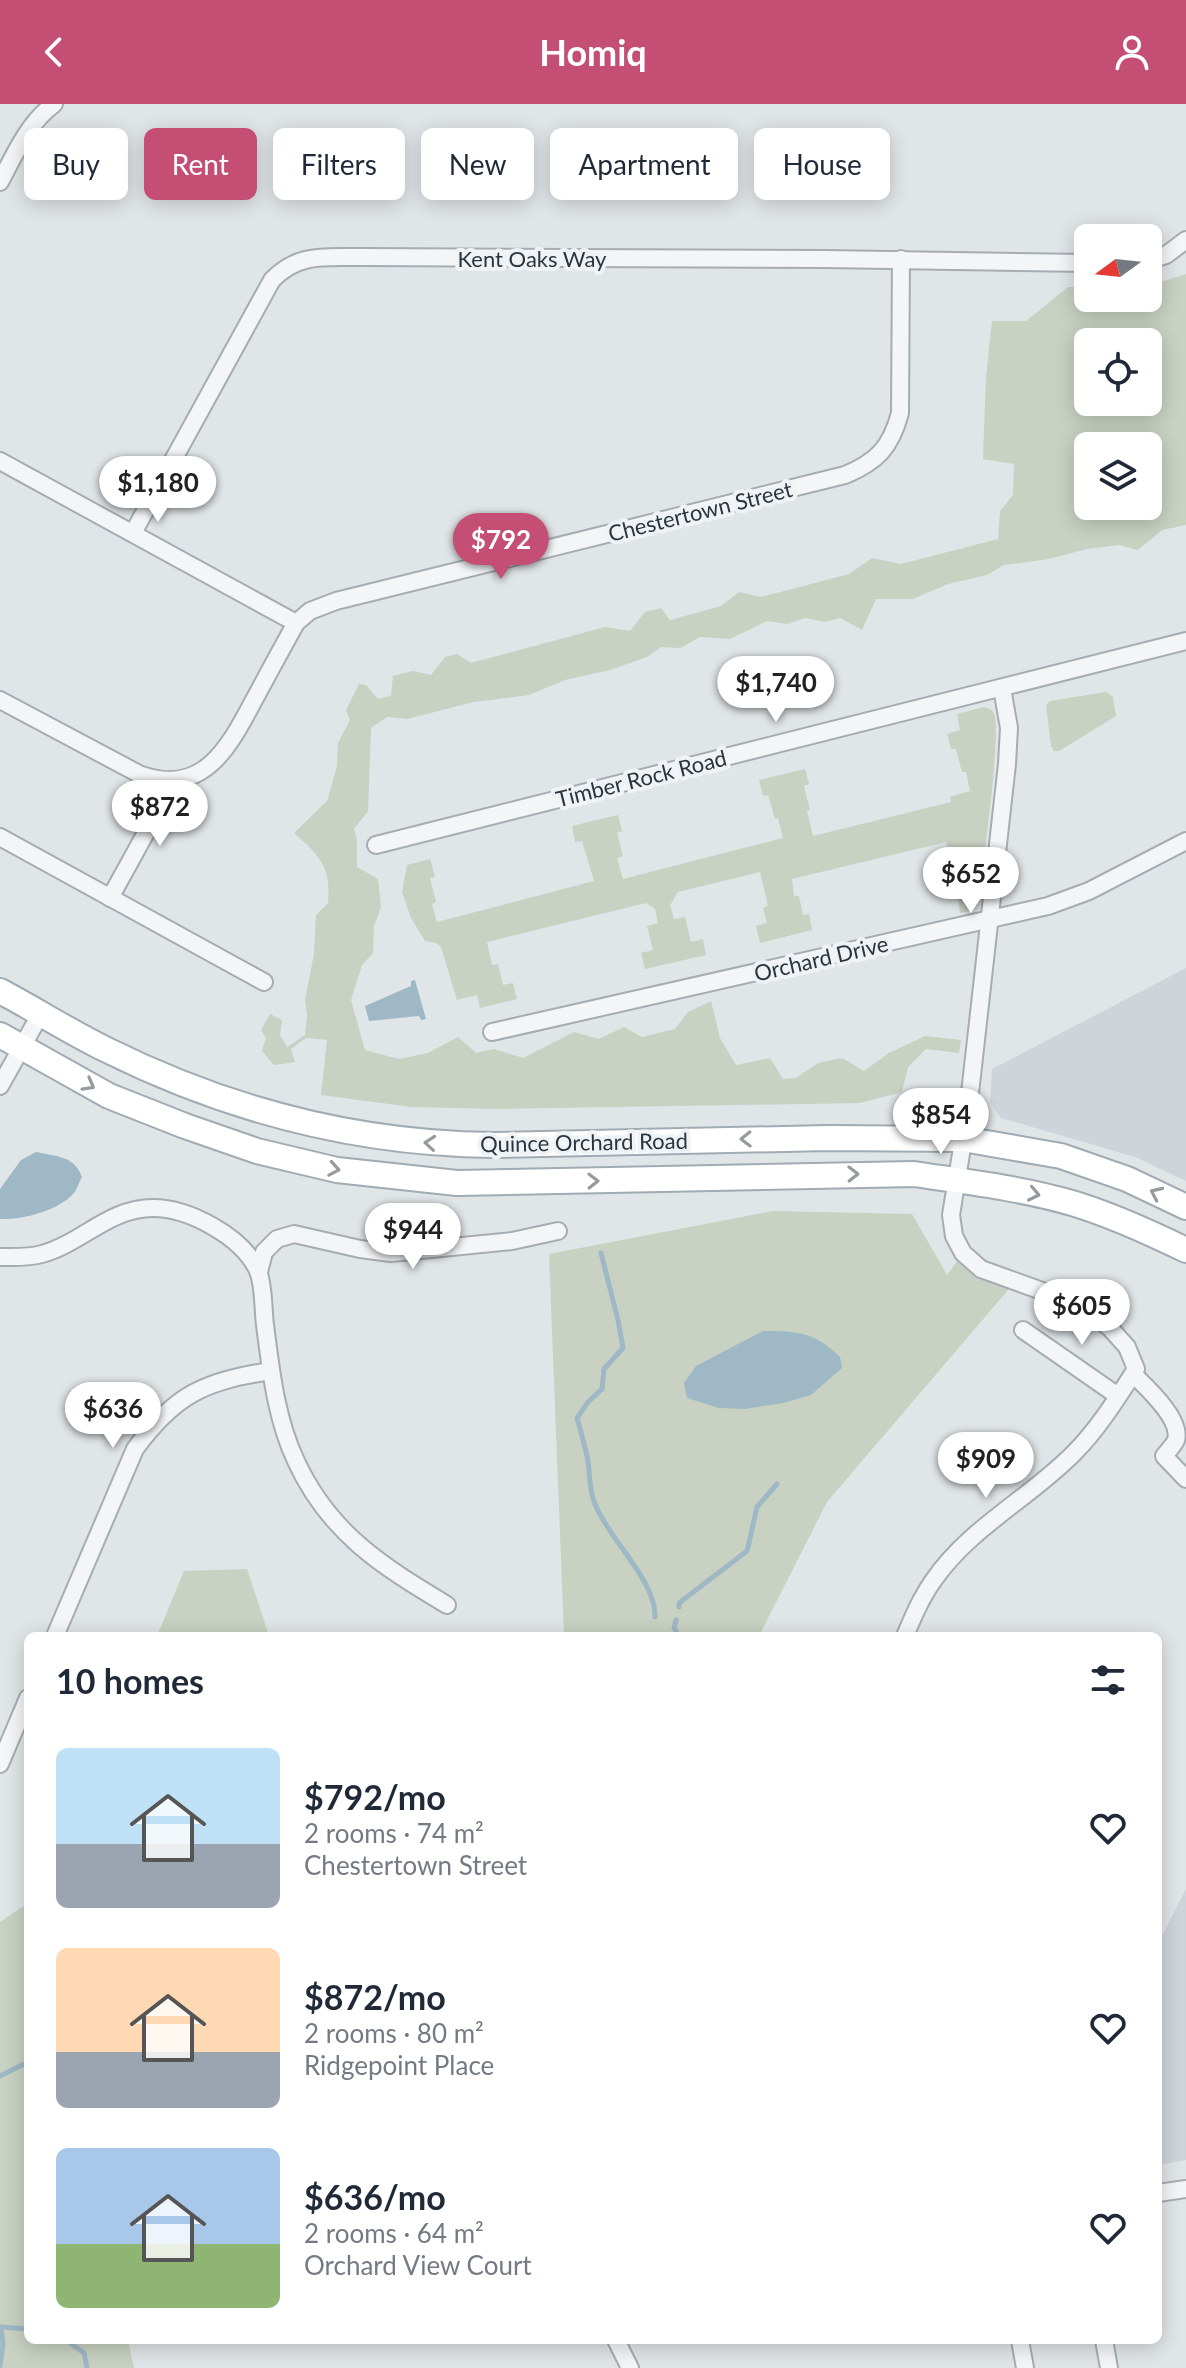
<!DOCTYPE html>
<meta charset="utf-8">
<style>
body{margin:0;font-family:Lato,sans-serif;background:#f6f6f7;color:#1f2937;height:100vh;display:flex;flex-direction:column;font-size:30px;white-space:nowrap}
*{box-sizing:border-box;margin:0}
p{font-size:26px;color:#747a83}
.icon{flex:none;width:44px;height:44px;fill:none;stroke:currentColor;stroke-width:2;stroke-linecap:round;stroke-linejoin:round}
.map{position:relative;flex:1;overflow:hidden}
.sheet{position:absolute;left:24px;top:1528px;width:1138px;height:712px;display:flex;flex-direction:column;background:#fff;border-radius:12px;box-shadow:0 4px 20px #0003}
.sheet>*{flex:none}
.hud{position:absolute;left:24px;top:24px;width:1138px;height:72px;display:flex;gap:16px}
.needle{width:52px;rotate:255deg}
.buttons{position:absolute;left:1074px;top:120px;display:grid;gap:16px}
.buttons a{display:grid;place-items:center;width:88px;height:88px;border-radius:12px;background:#fff;box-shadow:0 4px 20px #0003;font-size:40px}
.price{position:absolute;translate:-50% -68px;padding:0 18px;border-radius:28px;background:#fff;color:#222;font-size:26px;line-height:52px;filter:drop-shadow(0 2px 4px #0008)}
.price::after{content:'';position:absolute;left:50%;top:48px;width:24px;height:18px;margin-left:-12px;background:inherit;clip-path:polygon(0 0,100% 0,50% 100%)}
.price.selected{background:#c54e74;color:#fff}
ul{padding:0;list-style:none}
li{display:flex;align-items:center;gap:24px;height:200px;padding:0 32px}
li span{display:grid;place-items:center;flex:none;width:224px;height:160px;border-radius:12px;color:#555}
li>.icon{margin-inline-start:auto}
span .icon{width:96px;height:96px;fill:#fffc;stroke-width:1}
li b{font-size:34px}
h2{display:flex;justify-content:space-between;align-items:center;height:96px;padding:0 32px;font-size:34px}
.tag{padding:0 28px;border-radius:12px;background:#fff;box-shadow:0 4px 20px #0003;font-size:28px;line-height:72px}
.tag.selected{background:#c54e74;color:#fff}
header{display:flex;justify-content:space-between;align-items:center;height:104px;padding:0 32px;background:#c54e74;color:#fff;font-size:36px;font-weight:700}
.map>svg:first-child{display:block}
.built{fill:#ced4da}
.green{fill:#c8d1c2;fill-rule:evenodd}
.water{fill:#9eb8c6}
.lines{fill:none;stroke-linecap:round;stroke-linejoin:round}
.stream{stroke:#9eb8c6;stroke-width:5}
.street-casing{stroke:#a6adb2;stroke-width:20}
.primary-casing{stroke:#a0abb3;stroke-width:28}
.street{stroke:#f3f5f7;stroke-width:16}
.primary{stroke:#fff;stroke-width:24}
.oneway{stroke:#949a9e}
.labels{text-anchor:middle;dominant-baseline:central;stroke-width:8;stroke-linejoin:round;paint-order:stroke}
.street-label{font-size:22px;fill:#2a353e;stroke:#f0f3f6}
</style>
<header><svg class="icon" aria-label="back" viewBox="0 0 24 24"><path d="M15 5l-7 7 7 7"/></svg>Homiq<svg class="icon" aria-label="person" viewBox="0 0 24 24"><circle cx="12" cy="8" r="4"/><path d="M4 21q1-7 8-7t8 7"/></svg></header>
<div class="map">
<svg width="1186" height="2264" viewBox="0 0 1186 2264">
<rect width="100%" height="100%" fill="#e0e5e8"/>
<g class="built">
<polygon points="1186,864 1186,1077 1135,1053 1001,1014 990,998 992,965"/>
<polygon points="1186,1785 1186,2056 1158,2061 1158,1840"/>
</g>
<g class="green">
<path d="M1186 170V421L1162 426 1138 446 1119 441 1087 445 1049 455 1004 461 987 471 948 480 913 495H876L862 526 840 514 825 518 805 514 787 520 767 517 730 535 700 533 680 544 661 543 647 553 610 566 565 576 529 591 474 598 407 615 387 613 371 624 368 707 354 725 357 736V763L378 775 381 803 374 822 373 849 362 861 351 896 365 946 399 955 428 949 458 933 476 949 494 945 523 954 574 928 599 935 624 923 642 933 675 925 688 908 711 897 720 934 736 961 770 954 783 975 796 974 818 959 842 954 864 967 889 949 925 932 961 936 959 949 926 945 908 963 902 988 860 999 500 1005 412 1003 321 991 327 936 306 934 291 945 295 958 274 961 262 947 266 934 261 926 270 910 282 916 280 931 287 943 305 931 307 911 305 896 314 850 316 811 328 799C331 763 321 753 294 729L327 697 337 662 338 639 350 616 346 606 359 580 366 581 378 595 391 592 393 572 413 567 431 571 445 553 457 550 471 559 605 523 630 527 645 508 661 504 670 516 721 502 739 488 761 493 849 470 872 454 901 460 998 435 1000 407 1013 391 1014 360 983 355 986 273 992 217H1026L1068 183H1088V194H1148V182ZM1088 238H1148V298H1088ZM1148 342V402H1088V342Z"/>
<polygon points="1106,588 1113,593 1116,612 1059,647 1054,647 1051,642 1046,602 1050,597"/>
<path d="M984 603C989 605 992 605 994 610 1002 625 982 771 978 797 976 807 968 807 960 809L958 793H954L950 778 956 776 946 738 792 775 794 792H799L803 811 809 810 812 826 760 839 756 822 767 819 763 804 768 802 760 768 678 788 670 801 674 815 685 813 691 838 703 835 706 851 645 865 641 849 653 846 647 822 658 819 655 805 646 799 487 838 492 861 498 860 503 881 513 879 517 895 480 904 477 891 457 896 441 843 436 839 425 837 411 814 402 788 407 761 430 755 435 773 430 774 436 798 432 800 437 818 594 777 582 737 575 738 572 722 618 711 622 727 617 729 623 752 617 754 623 775 783 734 778 714 775 715 768 691 763 692 759 676 805 665 809 680 804 682 810 706 807 707 813 732 951 698 950 693 970 687 966 668H962L956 645H951L947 630 960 626 957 610Z"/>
<polygon points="773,1107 912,1110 947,1171 963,1149 1014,1179 827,1398 759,1532 564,1532 549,1150"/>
<polygon points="247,1465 269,1532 157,1532 184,1467"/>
<polygon points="28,1799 28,2236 128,2236 134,2264 0,2264 0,1818"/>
</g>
<g class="water">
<polygon points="415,876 426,915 421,916 419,912 369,917 365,902 411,882 411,877"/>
<path d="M36 1048C57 1053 74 1051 82 1073 79 1078 77 1086 73 1090 58 1107 21 1116 0 1115V1085L21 1056Z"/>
<path d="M763 1227C799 1227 814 1228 840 1253L842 1264 811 1291 783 1299 745 1305 719 1304 687 1294 684 1279 696 1262Z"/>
</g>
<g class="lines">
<g class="stream">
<path d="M601 1149 618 1216 623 1244 604 1265 602 1285 588 1298 577 1314C581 1328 585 1342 588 1357 590 1371 589 1386 595 1400 609 1436 656 1476 655 1513"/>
<polyline points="679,1503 679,1499 747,1447 757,1403 777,1380"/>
<polyline points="676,1516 674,1524 679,1532"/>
<polyline points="0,1972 28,1958"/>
<polyline points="1,2223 28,2225"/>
<polyline points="66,2236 84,2249 87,2264"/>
<polyline points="0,2262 3,2240 1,2223"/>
</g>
<defs>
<g id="street">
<path d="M0 78C15 50 28 19 54 0"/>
<polyline points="1148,157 1166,151 1186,136"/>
<polyline points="0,357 296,519"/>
<path d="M133 429 272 176C299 148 326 154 362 153L825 155 1088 159"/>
<path d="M0 596 139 670C203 694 229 643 254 596 268 570 282 544 296 519L310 507 336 497 845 371C877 358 891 343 900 309L901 155"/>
<polyline points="0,733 264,878"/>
<polyline points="376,741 1186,537"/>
<polyline points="110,794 175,676"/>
<polyline points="492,928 1048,802 1089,787 1186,737"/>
<polyline points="0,982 41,909"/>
<path d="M0 1153C14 1153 28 1154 42 1150 82 1139 109 1104 153 1104 189 1104 243 1133 258 1167 264 1182 263 1205 265 1221 271 1267 276 1315 296 1357 329 1429 382 1462 447 1501"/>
<polyline points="259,1168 264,1148 277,1135 294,1130 360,1145 391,1149 512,1137 558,1127"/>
<polyline points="1023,1226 1118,1292"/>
<path d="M1133 1270C1146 1283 1182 1315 1176 1336 1174 1341 1167 1348 1164 1352L1186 1375"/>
<path d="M55 1532 135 1345C175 1290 205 1277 271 1267"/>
<path d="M905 1532C913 1513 921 1494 933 1477 969 1424 1030 1394 1074 1349 1098 1325 1118 1293 1136 1265L1127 1243 1110 1224 1078 1200 981 1165 963 1149 954 1132 951 1111 968 1007 1007 660 1009 624 1002 584"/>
<polyline points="0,1660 28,1594"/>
<polyline points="1158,2089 1186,2085"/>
<polyline points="616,2236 630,2264"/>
<polyline points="1020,2236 1025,2264"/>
<polyline points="1104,2236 1109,2264"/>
</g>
<g id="primary">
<path d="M0 887C36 906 70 928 107 946 228 1006 359 1040 494 1041L828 1034 963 1035 1061 1052 1127 1075 1186 1103"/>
<path d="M0 931 109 992 185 1022 257 1047 337 1066 457 1079 914 1070C967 1078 1020 1084 1072 1099 1112 1111 1149 1128 1186 1146"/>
</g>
</defs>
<use href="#street" class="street-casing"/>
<use href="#primary" class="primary-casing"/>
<use href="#street" class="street"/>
<use href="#primary" class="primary"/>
</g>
<defs><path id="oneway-chevron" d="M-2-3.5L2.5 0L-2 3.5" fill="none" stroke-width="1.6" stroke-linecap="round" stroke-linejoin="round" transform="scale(2)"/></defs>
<g class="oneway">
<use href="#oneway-chevron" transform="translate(89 981) rotate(29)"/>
<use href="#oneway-chevron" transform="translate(746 1035) rotate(179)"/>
<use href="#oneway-chevron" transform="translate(430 1039) rotate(-175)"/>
<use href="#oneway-chevron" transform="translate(334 1065) rotate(10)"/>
<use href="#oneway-chevron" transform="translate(853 1070) rotate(-1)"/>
<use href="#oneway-chevron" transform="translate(593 1077) rotate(-1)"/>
<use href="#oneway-chevron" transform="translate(1156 1089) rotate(-155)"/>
<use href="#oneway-chevron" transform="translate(1034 1090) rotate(12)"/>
</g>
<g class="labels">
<g class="street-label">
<text x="532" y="154">Kent Oaks Way</text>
<text transform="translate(700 407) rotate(-14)">Chestertown Street</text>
<text transform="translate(641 674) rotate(-14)">Timber Rock Road</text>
<text transform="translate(821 854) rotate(-13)">Orchard Drive</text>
<text transform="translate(584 1038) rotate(-1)">Quince Orchard Road</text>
</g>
</g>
</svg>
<div class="buttons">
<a><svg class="needle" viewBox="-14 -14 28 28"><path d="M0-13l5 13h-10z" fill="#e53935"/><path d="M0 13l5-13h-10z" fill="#747a83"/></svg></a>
<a><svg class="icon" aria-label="locate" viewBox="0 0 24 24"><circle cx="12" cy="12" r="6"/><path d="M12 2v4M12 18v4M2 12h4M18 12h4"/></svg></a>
<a><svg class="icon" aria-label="layers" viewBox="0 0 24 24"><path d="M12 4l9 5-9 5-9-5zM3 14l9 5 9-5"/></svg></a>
</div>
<b class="price" style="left:158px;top:420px">$1,180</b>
<b class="price selected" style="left:501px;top:477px">$792</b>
<b class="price" style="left:776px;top:620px">$1,740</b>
<b class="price" style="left:160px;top:744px">$872</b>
<b class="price" style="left:971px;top:811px">$652</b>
<b class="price" style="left:941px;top:1052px">$854</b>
<b class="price" style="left:413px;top:1167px">$944</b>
<b class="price" style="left:1082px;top:1243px">$605</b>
<b class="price" style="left:113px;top:1346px">$636</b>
<b class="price" style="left:986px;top:1396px">$909</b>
<div class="hud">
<a class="tag">Buy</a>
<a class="tag selected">Rent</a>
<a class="tag">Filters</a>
<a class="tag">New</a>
<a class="tag">Apartment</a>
<a class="tag">House</a>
</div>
<section class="sheet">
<h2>10 homes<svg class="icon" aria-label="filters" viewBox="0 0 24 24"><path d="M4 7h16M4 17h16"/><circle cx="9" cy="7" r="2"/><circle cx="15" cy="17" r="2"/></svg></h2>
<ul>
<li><span style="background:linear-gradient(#bfe0f5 60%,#9aa5b1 0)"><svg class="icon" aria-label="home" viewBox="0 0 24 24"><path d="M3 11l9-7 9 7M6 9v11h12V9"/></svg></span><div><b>$792/mo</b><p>2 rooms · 74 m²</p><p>Chestertown Street</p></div><svg class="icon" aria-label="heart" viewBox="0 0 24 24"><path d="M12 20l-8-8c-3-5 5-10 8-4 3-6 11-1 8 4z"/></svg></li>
<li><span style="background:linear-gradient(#ffd9b3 65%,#9aa5b1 0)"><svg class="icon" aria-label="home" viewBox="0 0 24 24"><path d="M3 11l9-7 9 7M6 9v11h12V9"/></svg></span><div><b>$872/mo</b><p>2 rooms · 80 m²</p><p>Ridgepoint Place</p></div><svg class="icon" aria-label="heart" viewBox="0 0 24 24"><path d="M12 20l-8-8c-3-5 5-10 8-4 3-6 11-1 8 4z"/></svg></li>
<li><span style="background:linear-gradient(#a9c7e8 60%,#8fb573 0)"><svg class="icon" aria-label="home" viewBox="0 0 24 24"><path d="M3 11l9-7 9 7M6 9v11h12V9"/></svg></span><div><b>$636/mo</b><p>2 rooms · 64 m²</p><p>Orchard View Court</p></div><svg class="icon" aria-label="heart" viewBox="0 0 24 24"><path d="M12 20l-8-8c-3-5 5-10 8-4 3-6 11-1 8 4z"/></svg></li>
</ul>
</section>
</div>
